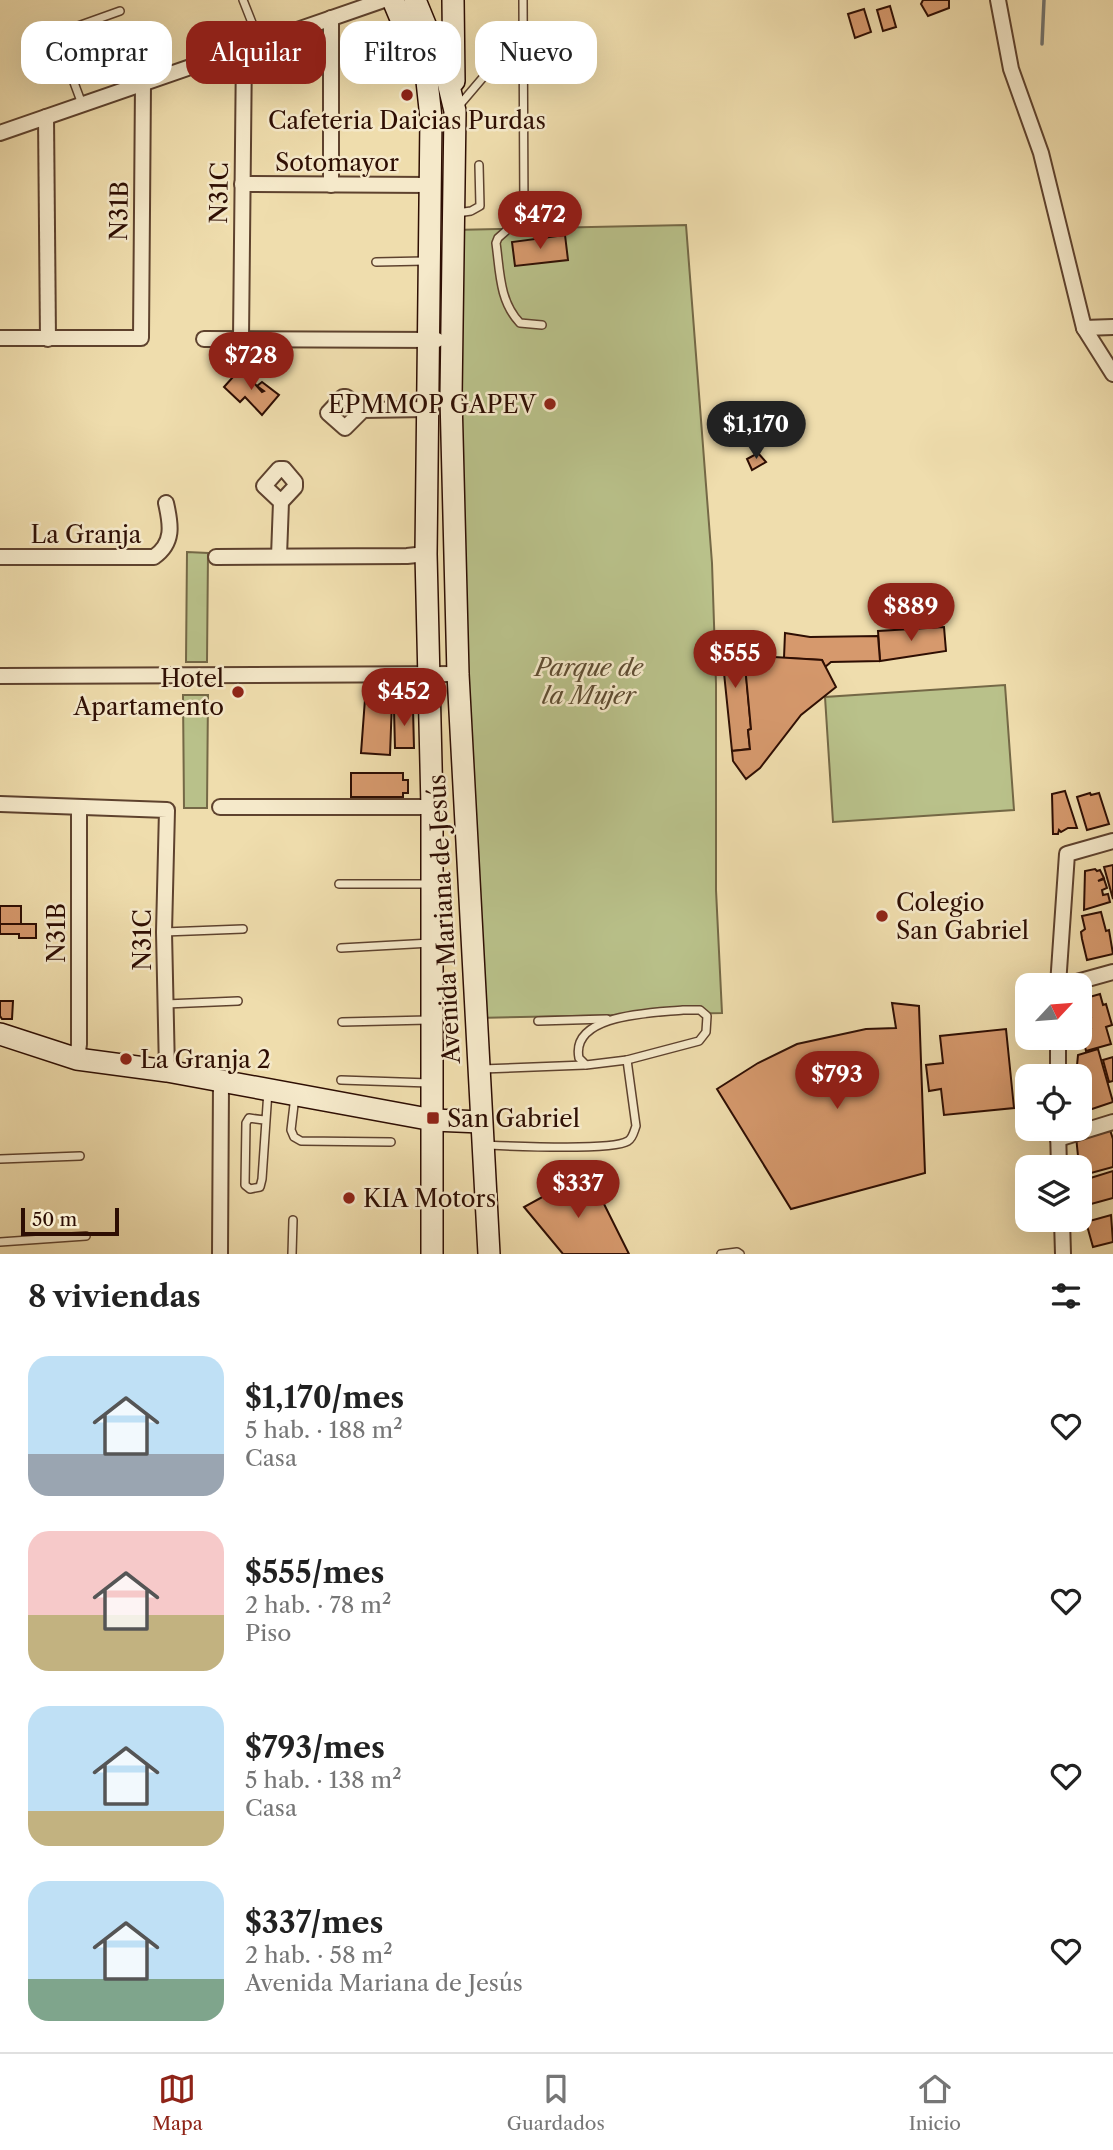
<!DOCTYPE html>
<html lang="es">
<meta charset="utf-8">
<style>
body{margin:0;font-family:"Libre Caslon Text",serif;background:#f2f2f2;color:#222;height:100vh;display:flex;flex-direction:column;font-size:26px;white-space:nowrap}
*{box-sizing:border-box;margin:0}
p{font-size:23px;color:#767676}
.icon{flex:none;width:38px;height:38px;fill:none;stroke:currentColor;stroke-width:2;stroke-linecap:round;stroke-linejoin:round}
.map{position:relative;height:1254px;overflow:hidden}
.drawer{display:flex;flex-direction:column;background:#fff;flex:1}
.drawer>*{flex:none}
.banner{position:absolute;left:21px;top:21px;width:700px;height:63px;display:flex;gap:14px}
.needle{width:46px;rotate:64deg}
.buttons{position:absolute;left:1015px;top:973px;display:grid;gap:14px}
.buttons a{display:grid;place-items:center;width:77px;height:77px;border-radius:14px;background:#fff;box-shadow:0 7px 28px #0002;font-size:35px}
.scale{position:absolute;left:21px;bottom:18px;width:98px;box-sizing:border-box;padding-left:7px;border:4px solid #2e0e03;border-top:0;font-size:19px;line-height:24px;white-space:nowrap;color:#2e0e03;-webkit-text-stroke:5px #f5e9ca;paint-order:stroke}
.price{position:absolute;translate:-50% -60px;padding:0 16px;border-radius:24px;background:#8f2418;color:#fff;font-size:23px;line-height:46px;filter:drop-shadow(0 2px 4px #0008)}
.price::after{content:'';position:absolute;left:50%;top:42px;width:21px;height:16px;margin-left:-10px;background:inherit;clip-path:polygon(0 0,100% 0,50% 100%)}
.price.selected{background:#222;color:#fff}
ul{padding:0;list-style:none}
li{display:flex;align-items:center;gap:21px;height:175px;padding:0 28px}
li span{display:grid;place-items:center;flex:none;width:196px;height:140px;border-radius:21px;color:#555}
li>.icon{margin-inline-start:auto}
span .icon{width:84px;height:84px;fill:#fffc;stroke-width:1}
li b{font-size:30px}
h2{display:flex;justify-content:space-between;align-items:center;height:84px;padding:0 28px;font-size:30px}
.chip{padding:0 24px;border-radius:21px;background:#fff;box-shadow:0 7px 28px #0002;font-size:24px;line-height:63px}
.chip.selected{background:#8f2418;color:#fff}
.tab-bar{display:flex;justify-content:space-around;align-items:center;height:98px;border-top:2px solid #e0e0e0;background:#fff;font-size:19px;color:#767676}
.tab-bar a{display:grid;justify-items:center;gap:4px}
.tab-bar .selected{color:#8f2418}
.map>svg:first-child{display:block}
.green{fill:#b9c18a;stroke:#746846;stroke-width:2}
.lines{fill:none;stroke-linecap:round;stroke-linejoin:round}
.stream{stroke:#72746f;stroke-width:3.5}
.building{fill:#d6996d;stroke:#2e0e03;stroke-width:2}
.lane-casing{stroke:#5e422e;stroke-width:10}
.street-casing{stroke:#5e422e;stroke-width:18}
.secondary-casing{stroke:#2e0e03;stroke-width:24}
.lane{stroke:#f5e9ca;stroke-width:7}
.street{stroke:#f5e9ca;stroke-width:14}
.secondary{stroke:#f5e9ca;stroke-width:21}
.poi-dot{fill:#8f2418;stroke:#f5e9ca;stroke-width:2.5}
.labels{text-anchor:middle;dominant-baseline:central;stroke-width:5;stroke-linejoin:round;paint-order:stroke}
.poi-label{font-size:24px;fill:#2e0e03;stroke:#f5e9ca;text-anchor:start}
.street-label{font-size:24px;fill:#2e0e03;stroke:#f5e9ca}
.park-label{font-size:24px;font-style:italic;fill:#5f4d32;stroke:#f5e9ca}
</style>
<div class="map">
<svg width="1113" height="1254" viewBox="0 0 1113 1254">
<rect width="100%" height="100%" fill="#efddad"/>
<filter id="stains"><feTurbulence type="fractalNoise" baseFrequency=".00286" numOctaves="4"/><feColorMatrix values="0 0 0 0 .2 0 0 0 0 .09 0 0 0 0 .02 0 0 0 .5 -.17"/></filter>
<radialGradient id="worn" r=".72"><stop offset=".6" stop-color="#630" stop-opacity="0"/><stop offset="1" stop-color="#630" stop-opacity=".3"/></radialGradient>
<g class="green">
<polygon points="686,225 712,563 716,684 716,890 722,1013 476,1018 453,230"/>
<polygon points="187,552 208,553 207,662 186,662"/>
<polygon points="1005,685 1014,810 833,822 825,697"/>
<polygon points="183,695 208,695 207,808 184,808"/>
</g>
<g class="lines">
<polyline class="stream" points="1042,44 1044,0"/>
</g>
<g class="building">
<polygon points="949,0 949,8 928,16 921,4 923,0"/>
<polygon points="890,6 896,27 883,31 877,10"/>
<polygon points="864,9 871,32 855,38 848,14"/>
<polygon points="565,235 568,260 515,266 512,242"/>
<polygon points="241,368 262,392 264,391 257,386 262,382 279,395 262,415 245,397 240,402 224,387"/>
<polygon points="758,453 766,462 752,470 747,459"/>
<polygon points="944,627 946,651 880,661 878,631"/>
<polygon points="785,633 810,637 878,636 880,661 831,662 825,667 822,660 784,658"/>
<polygon points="715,638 743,640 751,729 748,730 750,749 732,751 724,673 718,673"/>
<polygon points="744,655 822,660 836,687 801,715 760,768 746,779 733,761 732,751 750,749 748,730 751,729"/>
<polygon points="365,699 392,701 390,755 361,753"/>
<polygon points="394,709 413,709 414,748 395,748"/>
<polygon points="351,773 403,773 403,780 408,780 408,793 403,793 403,797 351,797"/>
<polygon points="1065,791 1077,828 1068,828 1061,832 1059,830 1058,834 1053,834 1052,794"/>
<polygon points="1090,793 1091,795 1099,793 1109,824 1087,830 1077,797"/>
<polygon points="1113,865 1113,899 1104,867"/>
<polygon points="1095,869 1097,871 1100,870 1104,878 1098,881 1104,879 1107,888 1102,890 1103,895 1108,894 1110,902 1084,910 1085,871"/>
<rect x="0" y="906" width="21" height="18"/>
<polygon points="1101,912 1106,931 1109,930 1113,954 1087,960 1082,939 1081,932 1085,929 1082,916"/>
<polygon points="0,924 36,924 36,938 19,938 19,934 0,934"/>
<polygon points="1100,994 1103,1005 1106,1004 1112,1025 1106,1027 1111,1044 1086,1051 1083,1038 1087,1037 1085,1030 1091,1028 1088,1018 1091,1017 1086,998"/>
<polygon points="0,1001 13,1001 12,1019 2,1019 0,1016"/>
<polygon points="892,1003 919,1006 925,1173 791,1209 717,1089 758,1063 797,1044 866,1029 896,1028"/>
<polygon points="1006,1029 1014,1108 944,1115 941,1089 929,1091 926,1065 943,1063 940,1036"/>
<polygon points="1098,1049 1113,1102 1080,1113 1080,1076 1076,1076 1078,1055"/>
<polygon points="1113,1057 1113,1081 1109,1082 1103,1060"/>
<polygon points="1109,1127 1113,1139 1113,1167 1080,1176 1076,1136"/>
<polygon points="1113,1171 1113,1198 1091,1204 1084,1180"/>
<polygon points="588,1172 629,1254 563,1254 524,1207"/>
<polygon points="1111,1215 1113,1242 1093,1247 1086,1222"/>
</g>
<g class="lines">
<defs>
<g id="lane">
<polyline points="243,0 260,43"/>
<path d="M523 0 524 215 498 238 496 243C500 271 499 301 520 323L542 325"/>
<polyline points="82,104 57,37 64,31 120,11"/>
<polyline points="457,108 497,61 524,52"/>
<polyline points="457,213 471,211 480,206 479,165"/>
<polyline points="376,262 425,261"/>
<polyline points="339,884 430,884"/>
<polyline points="164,932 243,929"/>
<polyline points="341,948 431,943"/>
<polyline points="166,1004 238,1001"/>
<path d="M683 1010H700L707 1016 706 1032 699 1041 627 1060 586 1065 579 1058C570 1013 656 1013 683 1010Z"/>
<polyline points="538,1021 607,1019"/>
<polyline points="342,1022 428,1020"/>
<polyline points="482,1069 585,1065"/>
<polyline points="341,1080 429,1083"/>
<polyline points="295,1096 291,1130 294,1137 301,1141 391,1142"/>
<polyline points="264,1120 249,1118 246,1123 245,1185 250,1189 260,1187 262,1179 268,1091"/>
<path d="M486 1145C509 1146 613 1151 628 1141 633 1138 634 1131 636 1126L627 1060"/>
<polyline points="0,1159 80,1156"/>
<polyline points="0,1242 86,1236"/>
<polyline points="292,1254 293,1220"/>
<polyline points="721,1254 737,1252 740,1254"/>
</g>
<g id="street">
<polyline points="998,0 1011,69 1041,153 1084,328 1113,327"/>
<polyline points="46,117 48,339"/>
<polyline points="0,133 384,0"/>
<polyline points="242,184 431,185"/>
<polyline points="331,185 331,18"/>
<polyline points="1084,328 1113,374"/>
<polyline points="0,338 141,338 143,83"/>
<polyline points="241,338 244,49"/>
<polyline points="204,339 437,340"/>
<polyline points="363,410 345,428 328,413 343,397 346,397 363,410 428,409"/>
<polyline points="279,556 281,502 295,487 295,482 284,469 279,469 264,486 281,502"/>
<path d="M0 557H154C174 543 171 525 166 503"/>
<polyline points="216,557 407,556 426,554"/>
<polyline points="0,676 458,674"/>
<polyline points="0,804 167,810 164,932 167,1071"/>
<polyline points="220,807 432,807"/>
<polyline points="1058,985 1067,854 1113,841"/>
<polyline points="1066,985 1113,972"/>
<polyline points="1058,1038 1058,1076"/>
<polyline points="77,1059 79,1044 79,808"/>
<polyline points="1058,1130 1059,1167"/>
<polyline points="1058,1139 1113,1122"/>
<polyline points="1062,1220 1063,1254"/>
<polyline points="220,1254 221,1083"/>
</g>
<g id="secondary">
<polyline points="393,0 427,81 431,118 426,554 432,807 432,1254"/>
<polyline points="415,0 447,78 455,111 451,397 458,674 489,1254"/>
<polyline points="453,0 454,81"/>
<polyline points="0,1034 77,1059 167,1071 433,1120 481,1122"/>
</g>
</defs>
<use href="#lane" class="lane-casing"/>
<use href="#street" class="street-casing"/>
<use href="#secondary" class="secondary-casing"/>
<use href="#lane" class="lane"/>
<use href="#street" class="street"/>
<use href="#secondary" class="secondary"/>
</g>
<g class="poi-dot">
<circle cx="407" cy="95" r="7"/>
<circle cx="550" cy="404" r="7"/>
<circle cx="238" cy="692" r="7"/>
<circle cx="882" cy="916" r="7"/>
<circle cx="126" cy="1059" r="7"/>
<rect x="426" y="1111" width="14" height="14" rx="3.5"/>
<circle cx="349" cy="1198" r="7"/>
</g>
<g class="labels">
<g class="poi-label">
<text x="407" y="120" text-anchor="middle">Cafeteria Daicias Purdas</text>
<text x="536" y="404" text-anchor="end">EPMMOP GAPEV</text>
<text x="224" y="678" text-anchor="end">Hotel<tspan x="224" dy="28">Apartamento</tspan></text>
<text x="896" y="902">Colegio<tspan x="896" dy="28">San Gabriel</tspan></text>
<text x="140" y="1059">La Granja 2</text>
<text x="447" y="1118">San Gabriel</text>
<text x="363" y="1198">KIA Motors</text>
</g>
<g class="street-label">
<text x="337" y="162">Sotomayor</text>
<text transform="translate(219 193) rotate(-89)">N31C</text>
<text transform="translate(119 211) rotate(-89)">N31B</text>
<text x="86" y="534">La Granja</text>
<text transform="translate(444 919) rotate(-93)">Avenida Mariana de Jesús</text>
<text transform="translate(56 933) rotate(-90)">N31B</text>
<text transform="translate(142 940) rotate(-90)">N31C</text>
</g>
<g class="park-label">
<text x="589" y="667">Parque de<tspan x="589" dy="28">la Mujer</tspan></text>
</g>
</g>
<rect width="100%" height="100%" filter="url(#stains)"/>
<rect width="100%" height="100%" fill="url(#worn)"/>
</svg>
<div class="buttons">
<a><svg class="needle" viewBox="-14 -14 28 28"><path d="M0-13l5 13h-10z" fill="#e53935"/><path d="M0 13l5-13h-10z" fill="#767676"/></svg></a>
<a><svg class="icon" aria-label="locate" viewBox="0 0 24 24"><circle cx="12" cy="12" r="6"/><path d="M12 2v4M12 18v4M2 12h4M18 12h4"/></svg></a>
<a><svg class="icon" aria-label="layers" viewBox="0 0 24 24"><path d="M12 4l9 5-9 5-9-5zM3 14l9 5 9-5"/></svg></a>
</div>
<div class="scale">50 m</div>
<b class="price" style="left:540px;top:251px">$472</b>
<b class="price" style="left:251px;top:392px">$728</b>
<b class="price selected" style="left:756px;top:461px">$1,170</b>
<b class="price" style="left:911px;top:643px">$889</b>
<b class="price" style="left:735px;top:690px">$555</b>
<b class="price" style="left:404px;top:728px">$452</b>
<b class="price" style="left:837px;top:1111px">$793</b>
<b class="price" style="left:578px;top:1220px">$337</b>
<div class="banner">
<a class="chip">Comprar</a>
<a class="chip selected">Alquilar</a>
<a class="chip">Filtros</a>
<a class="chip">Nuevo</a>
</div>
</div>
<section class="drawer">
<h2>8 viviendas<svg class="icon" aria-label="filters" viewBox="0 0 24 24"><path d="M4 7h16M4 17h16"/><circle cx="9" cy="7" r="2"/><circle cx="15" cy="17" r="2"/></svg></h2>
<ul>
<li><span style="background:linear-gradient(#bfe0f5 70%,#9aa5b1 0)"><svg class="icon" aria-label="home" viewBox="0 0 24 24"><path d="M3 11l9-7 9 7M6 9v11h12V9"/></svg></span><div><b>$1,170/mes</b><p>5 hab. · 188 m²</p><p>Casa</p></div><svg class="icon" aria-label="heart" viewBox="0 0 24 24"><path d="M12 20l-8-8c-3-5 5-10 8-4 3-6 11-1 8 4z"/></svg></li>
<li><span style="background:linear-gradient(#f6c9c9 60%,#c2b280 0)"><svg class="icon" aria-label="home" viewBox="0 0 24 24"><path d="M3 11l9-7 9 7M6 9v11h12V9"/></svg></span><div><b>$555/mes</b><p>2 hab. · 78 m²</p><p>Piso</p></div><svg class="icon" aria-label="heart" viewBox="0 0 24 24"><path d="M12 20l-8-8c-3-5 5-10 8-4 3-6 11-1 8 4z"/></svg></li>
<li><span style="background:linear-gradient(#bfe0f5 75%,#c2b280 0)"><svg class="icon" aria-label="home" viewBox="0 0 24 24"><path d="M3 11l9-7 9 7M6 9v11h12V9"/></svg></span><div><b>$793/mes</b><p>5 hab. · 138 m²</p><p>Casa</p></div><svg class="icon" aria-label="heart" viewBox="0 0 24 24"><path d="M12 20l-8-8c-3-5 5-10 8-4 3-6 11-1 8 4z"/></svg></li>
<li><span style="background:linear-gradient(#bfe0f5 70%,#7fa58c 0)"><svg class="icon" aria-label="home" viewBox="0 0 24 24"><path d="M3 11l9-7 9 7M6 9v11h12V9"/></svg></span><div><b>$337/mes</b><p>2 hab. · 58 m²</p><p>Avenida Mariana de Jesús</p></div><svg class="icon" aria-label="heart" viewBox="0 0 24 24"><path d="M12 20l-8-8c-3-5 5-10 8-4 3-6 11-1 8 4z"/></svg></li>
</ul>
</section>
<nav class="tab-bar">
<a class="selected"><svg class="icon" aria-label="map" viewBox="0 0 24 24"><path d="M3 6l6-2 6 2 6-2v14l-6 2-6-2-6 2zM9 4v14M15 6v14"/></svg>Mapa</a>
<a><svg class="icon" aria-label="saved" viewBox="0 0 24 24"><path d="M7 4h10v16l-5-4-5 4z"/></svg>Guardados</a>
<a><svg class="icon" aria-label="home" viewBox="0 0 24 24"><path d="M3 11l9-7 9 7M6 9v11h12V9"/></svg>Inicio</a>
</nav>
